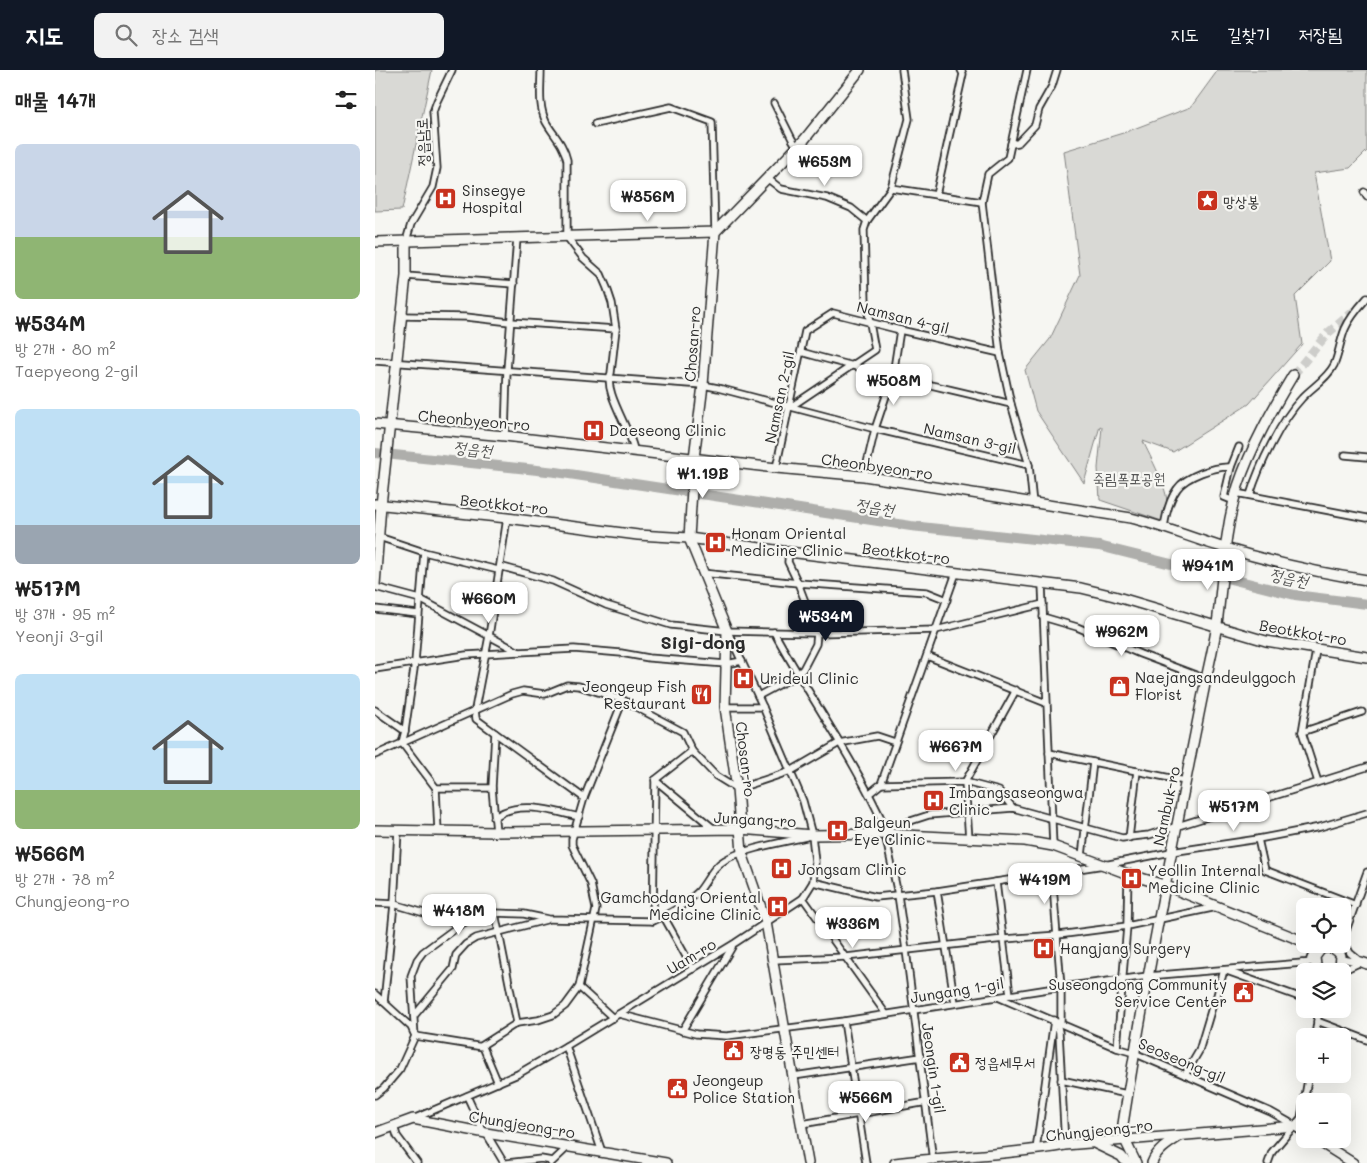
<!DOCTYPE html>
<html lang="ko">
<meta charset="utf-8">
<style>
body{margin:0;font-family:Mali,"Poor Story",sans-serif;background:#f2f2f2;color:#222;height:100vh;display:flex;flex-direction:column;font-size:19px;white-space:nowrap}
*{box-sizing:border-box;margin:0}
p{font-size:16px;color:#767676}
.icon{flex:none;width:28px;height:28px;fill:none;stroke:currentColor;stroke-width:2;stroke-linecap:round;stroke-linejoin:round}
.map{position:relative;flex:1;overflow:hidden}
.side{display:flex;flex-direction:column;background:#fff;width:375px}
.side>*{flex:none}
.controls{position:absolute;left:921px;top:828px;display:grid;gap:10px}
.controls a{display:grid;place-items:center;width:55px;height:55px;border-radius:8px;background:#fff;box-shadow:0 5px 20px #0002;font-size:25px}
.price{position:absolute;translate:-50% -42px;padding:0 11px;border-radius:10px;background:#fff;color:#222;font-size:16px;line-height:32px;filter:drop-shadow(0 1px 2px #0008)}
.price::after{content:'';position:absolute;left:50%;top:30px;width:15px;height:11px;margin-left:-8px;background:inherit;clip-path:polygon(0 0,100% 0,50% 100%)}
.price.on{background:#111827;color:#fff}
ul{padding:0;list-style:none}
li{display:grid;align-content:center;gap:10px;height:265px;padding:0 15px}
li span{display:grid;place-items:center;height:155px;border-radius:8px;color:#555}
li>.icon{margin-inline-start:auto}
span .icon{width:90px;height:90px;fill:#fffc;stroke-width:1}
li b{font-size:21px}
h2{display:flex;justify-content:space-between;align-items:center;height:60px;padding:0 15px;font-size:21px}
header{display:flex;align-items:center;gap:30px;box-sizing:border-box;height:70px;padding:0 25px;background:#111827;color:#fff}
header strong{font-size:24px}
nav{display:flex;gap:28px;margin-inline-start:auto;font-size:18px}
.search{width:350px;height:45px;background:#f2f2f2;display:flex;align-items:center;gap:12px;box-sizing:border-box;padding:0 18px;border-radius:8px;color:#767676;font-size:19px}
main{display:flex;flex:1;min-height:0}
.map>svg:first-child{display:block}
.green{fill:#d9d9d5;stroke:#828280}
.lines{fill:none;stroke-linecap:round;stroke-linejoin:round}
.river{stroke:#aeaeab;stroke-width:10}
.secondary-tunnel{stroke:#cdcdca;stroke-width:9;stroke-dasharray:9 4.5;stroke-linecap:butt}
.street-casing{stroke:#2b2b2b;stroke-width:9}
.secondary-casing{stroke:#2b2b2b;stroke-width:12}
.primary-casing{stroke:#2b2b2b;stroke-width:12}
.street{stroke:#f6f6f2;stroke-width:5.5}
.secondary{stroke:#f6f6f2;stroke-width:9}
.primary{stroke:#f6f6f2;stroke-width:9}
.labels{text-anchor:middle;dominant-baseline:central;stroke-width:4.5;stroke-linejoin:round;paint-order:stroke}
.street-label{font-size:15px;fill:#2b2b2b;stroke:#f6f6f2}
.poi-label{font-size:15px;fill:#2b2b2b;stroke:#f6f6f2;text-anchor:start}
.park-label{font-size:15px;fill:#565656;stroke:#f6f6f2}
.water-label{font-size:16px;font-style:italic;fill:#525251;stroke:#f6f6f2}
.quarter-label{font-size:18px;font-weight:bold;fill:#2b2b2b;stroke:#f6f6f2}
</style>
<header>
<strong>지도</strong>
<div class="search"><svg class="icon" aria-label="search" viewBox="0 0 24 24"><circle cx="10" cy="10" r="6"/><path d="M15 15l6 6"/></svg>장소 검색</div>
<nav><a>지도</a><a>길찾기</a><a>저장됨</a></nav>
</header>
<main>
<section class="side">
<h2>매물 14개<svg class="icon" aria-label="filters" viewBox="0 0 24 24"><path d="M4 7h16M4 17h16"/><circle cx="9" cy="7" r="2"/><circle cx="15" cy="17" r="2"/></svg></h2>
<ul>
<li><span style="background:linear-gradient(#c9d6e8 60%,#8fb573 0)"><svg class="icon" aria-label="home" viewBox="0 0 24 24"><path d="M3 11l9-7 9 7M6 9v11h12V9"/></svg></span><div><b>₩534M</b><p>방 2개 · 80 m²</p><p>Taepyeong 2-gil</p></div></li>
<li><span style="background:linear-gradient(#bfe0f5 75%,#9aa5b1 0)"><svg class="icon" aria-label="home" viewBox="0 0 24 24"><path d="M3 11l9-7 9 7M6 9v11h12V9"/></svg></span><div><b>₩517M</b><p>방 3개 · 95 m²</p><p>Yeonji 3-gil</p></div></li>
<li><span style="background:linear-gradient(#bfe0f5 75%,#8fb573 0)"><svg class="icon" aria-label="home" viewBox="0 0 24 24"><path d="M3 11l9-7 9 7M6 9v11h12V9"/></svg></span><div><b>₩566M</b><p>방 2개 · 78 m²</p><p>Chungjeong-ro</p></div></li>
</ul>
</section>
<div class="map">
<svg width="992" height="1093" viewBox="0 0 992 1093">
<rect width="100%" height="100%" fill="#f6f6f2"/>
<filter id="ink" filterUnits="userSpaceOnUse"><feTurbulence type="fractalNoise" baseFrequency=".02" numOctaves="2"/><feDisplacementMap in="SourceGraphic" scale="10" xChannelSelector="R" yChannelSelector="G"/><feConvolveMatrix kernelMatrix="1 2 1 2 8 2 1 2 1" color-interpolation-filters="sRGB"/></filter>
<g filter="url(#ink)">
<g class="green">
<polygon points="0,0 57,0 27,140 0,141"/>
<path d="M843 0H992V81L975 98 939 103 955 191 920 226 927 274 874 334 798 382 768 371C775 387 793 418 792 435 791 440 789 446 787 451L725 430 723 398 727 357 725 356 709 413 661 341 650 300 675 269 705 205 689 81 748 63 816 37Z"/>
</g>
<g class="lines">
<polyline class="river" points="0,383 181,402 536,456 724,476 920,525 992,534"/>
<polyline class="secondary-tunnel" points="918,305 953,263 984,237"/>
<defs>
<g id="street">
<path d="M166 0C166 18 163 35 171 52 179 66 188 73 192 90V167L208 188 226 204 232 218 237 233 241 259 236 303C227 320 256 360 259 380"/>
<polyline points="652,0 633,88 613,104 607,132 625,283 636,334 654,395 658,434"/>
<polyline points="399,33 417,69 422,77"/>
<polyline points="220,54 296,37 337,52 340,162"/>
<polyline points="636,74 643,73 660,55 664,39 677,16 682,0"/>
<polyline points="392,108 406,119 452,128 476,138 492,151"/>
<polyline points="516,118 534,49 527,0"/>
<polyline points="989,122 992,127"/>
<polyline points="561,125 588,4 586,0"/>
<polyline points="31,171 36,154 58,117 62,98 58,42 62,31 77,0"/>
<polyline points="31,206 139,214"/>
<polyline points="26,246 91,247 135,252 241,259"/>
<path d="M426 282C496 302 566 317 636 334"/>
<polyline points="0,291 328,315 343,318 500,359 654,395"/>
<polyline points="414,338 500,280 491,232 489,160 492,151 516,118 607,132"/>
<polyline points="130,366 132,300 142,168"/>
<polyline points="970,385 992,387"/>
<polyline points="856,397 864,377"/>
<polyline points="401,398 430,261 458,243 525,260 625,283"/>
<polyline points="489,406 500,359 518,305 525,260"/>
<polyline points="861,423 992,448"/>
<path d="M875 425C884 396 906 350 927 328 937 317 952 309 959 295 964 284 965 271 970 259 975 247 984 237 992 228"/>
<polyline points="132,448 114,566 100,639 101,649 209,728"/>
<path d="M789 457C791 444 794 430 802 419 811 406 840 396 856 397L849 427 859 431"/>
<polyline points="4,467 49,482 123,500 128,497 178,511 231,535 296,555 352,561 442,563 561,560 668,534"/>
<polyline points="327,503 423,513 552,522 572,530"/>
<polyline points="667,514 678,776"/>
<polyline points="0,517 45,529 144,582 199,579 246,583 274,588 351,594 367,591"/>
<polyline points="0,539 43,544"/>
<polyline points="668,547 702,557 765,584 831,609"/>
<path d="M399 562C435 628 480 690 511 759L510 764 523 825 531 880 558 1091"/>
<polyline points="941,580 927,662 943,712"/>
<polyline points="552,586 671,633"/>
<polyline points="0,599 91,585 144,582"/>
<polyline points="383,626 422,605 428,599 441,574 442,563 423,513 413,492 414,482"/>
<polyline points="350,637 388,637"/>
<polyline points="0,640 30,661 27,673 61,718 117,718"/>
<polyline points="30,661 40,592 49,482"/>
<polyline points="927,662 987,642"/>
<polyline points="120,663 117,718 121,762"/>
<polyline points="674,683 810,711"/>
<polyline points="0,685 137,624 148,621 170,624 192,615 204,616 248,630 308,662 317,681 341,706 362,719 416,701 464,673 502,666 520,672"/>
<polyline points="280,710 338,758"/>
<polyline points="506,714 590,712 624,721 638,738"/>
<polyline points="61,718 63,761"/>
<polyline points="495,723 506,714 581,503"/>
<path d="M119 748C142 729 178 741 204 747"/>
<polyline points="511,759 554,745 638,738 747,768 774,765 992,697"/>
<polyline points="754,768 762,701"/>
<polyline points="594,769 590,712 641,620"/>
<polyline points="883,769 890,800 981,835"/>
<polyline points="707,786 718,692"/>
<polyline points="677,803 686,917 686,951 682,953 684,962 690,1075"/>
<polyline points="438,812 501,827 562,821 729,795 796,782 883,769 945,757 992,743"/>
<polyline points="621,812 635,925"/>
<polyline points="562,821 580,933"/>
<polyline points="428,828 511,944"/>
<polyline points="0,833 19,834 86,854"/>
<polyline points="120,843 142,953"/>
<polyline points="289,847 318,899"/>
<polyline points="278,851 280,710 317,681"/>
<polyline points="968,869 992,802"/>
<polyline points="968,869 975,883 986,892"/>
<polyline points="936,874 950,874"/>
<polyline points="935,889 938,882 936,874"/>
<polyline points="966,889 984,892"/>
<polyline points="398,890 471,887 629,869 683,865 752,856 842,837"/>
<polyline points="927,893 936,901"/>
<polyline points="967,901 986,892"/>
<polyline points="204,917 238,948"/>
<polyline points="0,924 36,957 40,966 108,977 123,1013"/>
<polyline points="623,927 742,978 759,983 896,1042 919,1055"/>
<polyline points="9,932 19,834 23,761"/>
<polyline points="244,944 321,964 352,966 469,951 686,917 773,906 939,892"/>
<polyline points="39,946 78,899 81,885 91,874 101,868 171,850"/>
<polyline points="469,951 491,1093"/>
<polyline points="942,951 992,970"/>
<polyline points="307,961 357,877"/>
<polyline points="940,966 944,939"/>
<polyline points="106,976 142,953 163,950 178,945 190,936 204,917 221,839 216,814 197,775 197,769 209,728 248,630"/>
<polyline points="191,976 227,1082"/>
<polyline points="742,978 752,856 753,804"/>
<polyline points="810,1005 824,981 838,934 841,929 849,900 930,929"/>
<polyline points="419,1006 546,987"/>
<polyline points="686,1010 752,1024"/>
<path d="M0 1025 9 1018 25 999 40 966 36 906 42 890 48 882 86 854 97 849 120 843 149 844 173 849 278 851C293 845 311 834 323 822 332 812 337 797 350 790 367 779 409 772 431 767"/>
<polyline points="92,1026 109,1063"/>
<polyline points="38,1049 143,1004 191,976 360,873 428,828 438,812 440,792 437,765 428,731 388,637 353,562"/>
<polyline points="427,1054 552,1032"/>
<polyline points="19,1056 22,1066 42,1093"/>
<polyline points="111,1063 129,1093"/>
<polyline points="661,1080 679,950"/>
<polyline points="132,1093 166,1089 177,1091"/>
<polyline points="176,1093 194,1076"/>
<polyline points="893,1093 897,1082 926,1048 934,1004"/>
</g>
<g id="secondary">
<polyline points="340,162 328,315 319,388 314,468 352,561 350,637 362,719 367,783 391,852 433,1093"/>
<polyline points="0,172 340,162 429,70 485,0"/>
<path d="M0 354 130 366 401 398 489 406 756 448C788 456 819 469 850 478 897 492 944 503 992 510"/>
<polyline points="0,434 132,448 263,465 314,468 414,482 706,518 739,526 891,571 992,587"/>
<polyline points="0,515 6,435 31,206 31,171"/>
<polyline points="0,760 121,762 365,759 437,765 510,764 650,771 678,776 753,804 789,815 930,872"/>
<polyline points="986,892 992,894"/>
<path d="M945 901 941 896 940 887 946 879C955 876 961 878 966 886L965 896 960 901"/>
<polyline points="721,1074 746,1086 752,1093"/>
<path d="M761 1093 750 1070 748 1054C771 908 800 764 829 619 833 598 839 576 842 554 848 508 849 461 863 416 876 377 897 340 918 305"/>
<path d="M777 1093C782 1080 794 1073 805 1066"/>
</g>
<g id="primary">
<polyline points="0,1063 38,1049 111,1063 291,1093"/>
<polyline points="940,1069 978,1093"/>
<path d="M520 1093C577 1086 634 1085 690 1075L920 1056 930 1062"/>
</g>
</defs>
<use href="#street" class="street-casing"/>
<use href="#secondary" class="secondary-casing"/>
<use href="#primary" class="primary-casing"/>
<use href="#street" class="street"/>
<use href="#secondary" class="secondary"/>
<use href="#primary" class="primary"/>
</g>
</g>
<defs>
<symbol id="hospital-square" viewBox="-11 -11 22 22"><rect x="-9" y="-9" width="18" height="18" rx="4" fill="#c8321e" stroke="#f6f6f2"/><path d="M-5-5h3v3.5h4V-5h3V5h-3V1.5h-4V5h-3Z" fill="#fff"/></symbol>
<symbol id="sight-square" viewBox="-11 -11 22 22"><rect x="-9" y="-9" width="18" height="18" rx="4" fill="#c8321e" stroke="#f6f6f2"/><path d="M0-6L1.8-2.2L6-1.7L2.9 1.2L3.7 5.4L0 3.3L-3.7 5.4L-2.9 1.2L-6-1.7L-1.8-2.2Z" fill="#fff"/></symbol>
<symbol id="shop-square" viewBox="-11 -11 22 22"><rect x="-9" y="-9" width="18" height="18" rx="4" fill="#c8321e" stroke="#f6f6f2"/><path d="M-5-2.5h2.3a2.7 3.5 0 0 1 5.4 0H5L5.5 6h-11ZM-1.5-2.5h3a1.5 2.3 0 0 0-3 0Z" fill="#fff"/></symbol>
<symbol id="restaurant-square" viewBox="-11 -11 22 22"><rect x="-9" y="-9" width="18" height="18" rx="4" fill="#c8321e" stroke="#f6f6f2"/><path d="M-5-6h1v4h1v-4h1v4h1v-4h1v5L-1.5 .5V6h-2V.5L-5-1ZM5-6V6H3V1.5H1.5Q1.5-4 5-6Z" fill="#fff"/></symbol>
<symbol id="civic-square" viewBox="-11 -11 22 22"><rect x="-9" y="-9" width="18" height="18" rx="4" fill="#c8321e" stroke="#f6f6f2"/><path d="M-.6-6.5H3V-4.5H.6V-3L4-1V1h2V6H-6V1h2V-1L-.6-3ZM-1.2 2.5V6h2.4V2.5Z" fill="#fff"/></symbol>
</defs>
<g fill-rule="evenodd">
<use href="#hospital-square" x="58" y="116" width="25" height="25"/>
<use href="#sight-square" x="820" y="118" width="25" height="25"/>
<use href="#hospital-square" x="206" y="348" width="25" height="25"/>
<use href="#hospital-square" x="328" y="460" width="25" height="25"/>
<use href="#hospital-square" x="356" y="596" width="25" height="25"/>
<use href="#shop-square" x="732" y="604" width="25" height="25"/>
<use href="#restaurant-square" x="314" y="612" width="25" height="25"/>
<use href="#hospital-square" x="546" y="718" width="25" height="25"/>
<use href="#hospital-square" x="450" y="748" width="25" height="25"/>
<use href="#hospital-square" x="394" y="786" width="25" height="25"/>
<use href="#hospital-square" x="744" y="796" width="25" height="25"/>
<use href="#hospital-square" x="390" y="824" width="25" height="25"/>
<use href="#hospital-square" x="656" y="866" width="25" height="25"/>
<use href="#civic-square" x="856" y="910" width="25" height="25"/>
<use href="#civic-square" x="346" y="968" width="25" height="25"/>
<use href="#civic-square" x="572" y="980" width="25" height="25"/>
<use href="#civic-square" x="290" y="1006" width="25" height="25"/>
</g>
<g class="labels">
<g class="street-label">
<text transform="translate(47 72) rotate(-92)">정읍남로</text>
<text transform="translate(528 247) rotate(14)">Namsan 4-gil</text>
<text transform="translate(317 274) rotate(-86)">Chosan-ro</text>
<text transform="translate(404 327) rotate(-78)">Namsan 2-gil</text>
<text transform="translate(99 350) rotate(5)">Cheonbyeon-ro</text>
<text transform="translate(595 368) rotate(13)">Namsan 3-gil</text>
<text transform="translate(502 396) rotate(8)">Cheonbyeon-ro</text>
<text transform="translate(129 434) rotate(6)">Beotkkot-ro</text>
<text transform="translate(531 483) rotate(7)">Beotkkot-ro</text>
<text transform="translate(928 562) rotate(10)">Beotkkot-ro</text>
<text transform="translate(371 689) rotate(83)">Chosan-ro</text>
<text transform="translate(791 736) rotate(-78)">Nambuk-ro</text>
<text transform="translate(380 749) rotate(3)">Jungang-ro</text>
<text transform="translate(316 886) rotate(-31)">Uam-ro</text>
<text transform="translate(582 920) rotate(-9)">Jungang 1-gil</text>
<text transform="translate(807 990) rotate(23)">Seoseong-gil</text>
<text transform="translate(559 998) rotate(82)">Jeongin 1-gil</text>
<text transform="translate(147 1054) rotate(9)">Chungjeong-ro</text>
<text transform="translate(724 1060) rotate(-6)">Chungjeong-ro</text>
</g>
<g class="poi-label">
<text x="87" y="120">Sinsegye<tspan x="87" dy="17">Hospital</tspan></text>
<text x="848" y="131">망상봉</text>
<text x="234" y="360">Daeseong Clinic</text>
<text x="356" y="463">Honam Oriental<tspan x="356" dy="17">Medicine Clinic</tspan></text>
<text x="760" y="607">Naejangsandeulggoch<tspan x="760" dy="17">Florist</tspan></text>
<text x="385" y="608">Urideul Clinic</text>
<text x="311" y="616" text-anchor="end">Jeongeup Fish<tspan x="311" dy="17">Restaurant</tspan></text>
<text x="574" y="722">Imbangsaseongwa<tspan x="574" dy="17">Clinic</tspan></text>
<text x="479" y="752">Balgeun<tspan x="479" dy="17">Eye Clinic</tspan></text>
<text x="423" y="799">Jongsam Clinic</text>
<text x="773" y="800">Yeollin Internal<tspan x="773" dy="17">Medicine Clinic</tspan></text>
<text x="386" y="827" text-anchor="end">Gamchodang Oriental<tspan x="386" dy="17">Medicine Clinic</tspan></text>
<text x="685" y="878">Hangjang Surgery</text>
<text x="852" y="914" text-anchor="end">Suseongdong Community<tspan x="852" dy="17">Service Center</tspan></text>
<text x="375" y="981">장명동 주민센터</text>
<text x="600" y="992">정읍세무서</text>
<text x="318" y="1010">Jeongeup<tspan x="318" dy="17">Police Station</tspan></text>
</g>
<g class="park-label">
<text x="754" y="408">죽림폭포공원</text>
</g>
<g class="water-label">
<text transform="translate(98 378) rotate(6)">정읍천</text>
<text transform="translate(500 436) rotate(9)">정읍천</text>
<text transform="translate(914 507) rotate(12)">정읍천</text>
</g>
<g class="quarter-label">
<text x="328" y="572">Sigi-dong</text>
</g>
</g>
</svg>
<div class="controls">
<a><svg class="icon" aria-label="locate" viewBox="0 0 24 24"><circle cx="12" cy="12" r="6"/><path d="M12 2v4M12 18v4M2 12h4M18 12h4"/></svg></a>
<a><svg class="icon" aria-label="layers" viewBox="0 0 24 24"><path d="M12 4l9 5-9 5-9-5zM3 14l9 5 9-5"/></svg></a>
<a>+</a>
<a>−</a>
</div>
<b class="price" style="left:450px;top:117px">₩653M</b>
<b class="price" style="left:273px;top:152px">₩856M</b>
<b class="price" style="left:519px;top:336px">₩508M</b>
<b class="price" style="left:328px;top:429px">₩1.19B</b>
<b class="price" style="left:833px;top:521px">₩941M</b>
<b class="price" style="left:114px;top:554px">₩660M</b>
<b class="price on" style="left:451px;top:572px">₩534M</b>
<b class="price" style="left:747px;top:587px">₩962M</b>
<b class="price" style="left:581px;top:702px">₩667M</b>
<b class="price" style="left:859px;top:762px">₩517M</b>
<b class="price" style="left:670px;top:835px">₩419M</b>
<b class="price" style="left:84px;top:866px">₩418M</b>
<b class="price" style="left:478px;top:879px">₩336M</b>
<b class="price" style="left:491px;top:1053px">₩566M</b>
</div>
</main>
